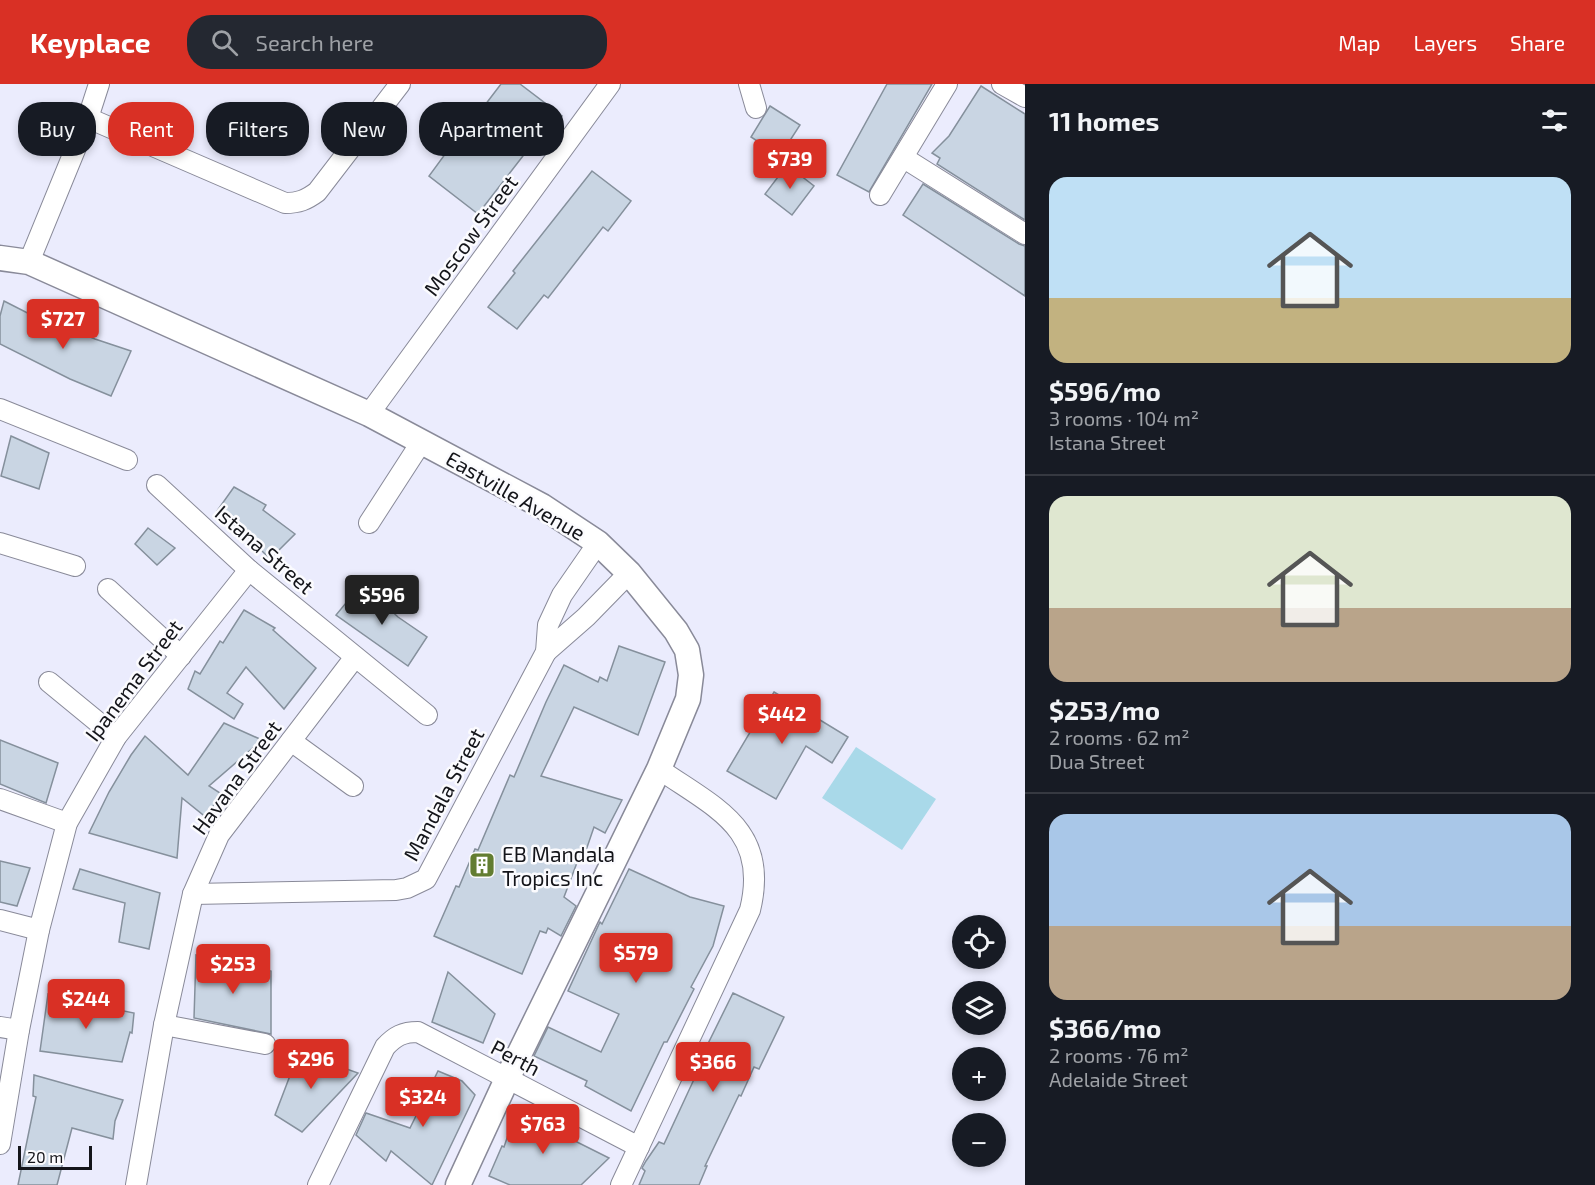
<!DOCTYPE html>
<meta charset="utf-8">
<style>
body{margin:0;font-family:"Exo 2",sans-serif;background:#242831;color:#f1f3f6;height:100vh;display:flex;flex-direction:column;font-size:22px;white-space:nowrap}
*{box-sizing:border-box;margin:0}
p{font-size:20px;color:#9ea1a6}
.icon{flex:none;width:33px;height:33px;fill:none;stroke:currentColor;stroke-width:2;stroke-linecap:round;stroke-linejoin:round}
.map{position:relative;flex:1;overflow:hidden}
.drawer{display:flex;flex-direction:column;background:#171b24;width:570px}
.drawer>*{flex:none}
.hud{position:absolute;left:18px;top:18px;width:570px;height:54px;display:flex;gap:12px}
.buttons{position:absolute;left:952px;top:831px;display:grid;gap:12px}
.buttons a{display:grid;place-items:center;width:54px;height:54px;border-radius:50%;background:#171b24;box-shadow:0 3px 9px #0003;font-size:30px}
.scale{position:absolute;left:18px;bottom:15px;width:74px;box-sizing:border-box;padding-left:6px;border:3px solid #14151a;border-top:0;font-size:16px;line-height:21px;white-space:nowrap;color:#14151a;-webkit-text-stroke:4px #fbfbfe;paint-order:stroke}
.price{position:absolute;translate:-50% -51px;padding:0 14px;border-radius:6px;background:#d93025;color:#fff;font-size:20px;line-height:39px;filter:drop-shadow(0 2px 3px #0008)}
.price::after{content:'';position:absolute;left:50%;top:36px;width:18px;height:14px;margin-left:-9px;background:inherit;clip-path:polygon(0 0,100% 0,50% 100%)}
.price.current{background:#222;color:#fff}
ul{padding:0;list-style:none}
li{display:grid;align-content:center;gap:12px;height:318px;padding:0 24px}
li+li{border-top:2px solid #363941}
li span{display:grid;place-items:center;height:186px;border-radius:18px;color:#555}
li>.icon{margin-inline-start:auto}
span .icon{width:108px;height:108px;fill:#fffc;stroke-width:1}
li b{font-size:26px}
h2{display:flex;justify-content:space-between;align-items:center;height:72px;padding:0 24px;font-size:26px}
.tag{padding:0 21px;border-radius:24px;background:#171b24;box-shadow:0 3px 9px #0003;font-size:21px;line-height:54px}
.tag.current{background:#d93025;color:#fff}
header{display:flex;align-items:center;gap:36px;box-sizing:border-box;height:84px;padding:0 30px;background:#d93025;color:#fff}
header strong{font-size:28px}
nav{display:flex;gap:33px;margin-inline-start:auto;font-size:21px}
.search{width:420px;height:54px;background:#242831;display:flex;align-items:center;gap:15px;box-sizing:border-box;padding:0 21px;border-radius:24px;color:#9ea1a6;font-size:22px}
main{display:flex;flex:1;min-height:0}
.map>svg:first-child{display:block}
.water{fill:#a9d9e9}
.building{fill:#c9d5e3;stroke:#85909c;stroke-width:1.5}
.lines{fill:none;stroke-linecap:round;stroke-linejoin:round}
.minor-casing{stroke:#898a99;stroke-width:22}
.tertiary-casing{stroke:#898a99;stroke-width:27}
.minor{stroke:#fff;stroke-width:20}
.tertiary{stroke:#fff;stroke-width:24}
.labels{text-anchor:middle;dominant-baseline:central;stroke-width:5;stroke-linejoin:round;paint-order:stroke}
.street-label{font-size:21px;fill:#14151a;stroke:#fbfbfe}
.poi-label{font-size:21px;fill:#14151a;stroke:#fbfbfe;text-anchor:start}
</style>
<header>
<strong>Keyplace</strong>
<div class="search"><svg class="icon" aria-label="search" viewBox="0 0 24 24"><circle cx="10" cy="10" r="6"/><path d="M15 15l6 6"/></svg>Search here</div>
<nav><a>Map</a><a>Layers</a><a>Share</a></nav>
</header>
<main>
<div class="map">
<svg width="1025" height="1101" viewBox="0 0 1025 1101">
<rect width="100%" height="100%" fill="#ebecfd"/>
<polygon class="water" points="856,663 936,715 902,766 822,714"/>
<g class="building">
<polygon points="501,0 520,0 562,32 539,63 533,59 478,130 429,92 454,58 457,60 486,22 485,21"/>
<polygon points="887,0 932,0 869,108 837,91"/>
<polygon points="981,2 1025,30 1025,136 937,80 940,74 932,69 949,52"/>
<polygon points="770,22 800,41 780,72 751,53"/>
<polygon points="787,81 814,102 792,131 765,110"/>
<polygon points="592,87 631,117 608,147 603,143 548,214 544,211 517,245 488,223 515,189 513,187"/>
<polygon points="923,100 1019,160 1025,162 1025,212 903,131"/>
<polygon points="4,217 47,239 48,235 95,255 131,267 111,312 70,295 0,260 0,232"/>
<polygon points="11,352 49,369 39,405 1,392"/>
<polygon points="234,403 266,421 263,426 295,450 270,475 244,449 217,427"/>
<polygon points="148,444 175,464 157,481 135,460"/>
<polygon points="368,505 398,533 427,553 408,582 336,531 355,508 362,510"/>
<polygon points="244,526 275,544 273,546 316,584 284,625 246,583 227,609 243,620 234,635 188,605 195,587 200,590 220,557 223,559"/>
<polygon points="619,562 665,578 638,651 574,623 541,692 622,716 605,749 594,743 582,778 578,776 564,813 576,822 561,852 548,844 546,849 540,847 522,890 434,852 456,802 459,803 475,765 478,766 510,691 514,693 546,618 564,581 598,598 600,593 607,597"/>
<polygon points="774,608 848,653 832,679 806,662 776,715 727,687"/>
<polygon points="224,639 262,656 209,702 220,709 207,734 182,714 177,774 89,749 109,708 131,671 145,652 188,691"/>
<polygon points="0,656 58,679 46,719 0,700"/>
<polygon points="0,777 30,784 17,822 0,818"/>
<polygon points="80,785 160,809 149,865 119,858 125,819 73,805"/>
<polygon points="629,785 690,813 724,822 713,862 691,903 694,905 667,958 664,958 631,1027 585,1002 587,997 534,972 548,943 601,968 619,930 568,907 600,838 602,840"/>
<polygon points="196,871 243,883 243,881 271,887 271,950 194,934"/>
<polygon points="448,888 495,930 483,959 432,938"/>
<polygon points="733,909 784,933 759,985 754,983 741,1012 739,1011 705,1082 707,1082 699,1101 639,1101 645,1087 642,1084 646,1077 659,1058 664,1060 696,991 693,990"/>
<polygon points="48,910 99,926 99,922 134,929 132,949 130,948 122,978 40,967"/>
<polygon points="299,968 358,989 302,1048 275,1031"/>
<polygon points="438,987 462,997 475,1011 432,1101 391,1067 386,1077 356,1051 366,1029 410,1044"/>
<polygon points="34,991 123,1016 115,1037 113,1055 72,1044 57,1101 18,1101 36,1013 33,1012"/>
<polygon points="518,1022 551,1035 549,1044 609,1074 581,1101 510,1101 489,1092 502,1062 504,1063"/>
</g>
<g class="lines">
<defs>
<g id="minor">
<polyline points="749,0 756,24"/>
<polyline points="1002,0 1025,13"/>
<path d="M88 34 285 119C299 119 306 116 317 108L400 0"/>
<polyline points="904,74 1025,150"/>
<polyline points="880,111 947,0"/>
<polyline points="29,178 88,34 99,0"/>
<polyline points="0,325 127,376"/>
<polyline points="369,330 610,0"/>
<polyline points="157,401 249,486 427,631"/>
<polyline points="369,439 422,357"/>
<polyline points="0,459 75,482"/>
<polyline points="108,505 181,572"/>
<polyline points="546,568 586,533 629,489"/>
<polyline points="49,598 116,653"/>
<polyline points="291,657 353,702"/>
<polyline points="0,715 67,739"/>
<polyline points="193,810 396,806 407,804 426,795 546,568 548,541 562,511 598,459"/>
<polyline points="0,836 39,846"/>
<polyline points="164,941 265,960"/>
<polyline points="0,943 19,946"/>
<polyline points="0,1060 19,946 39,846 67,739 116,653 249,486"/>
<polyline points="136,1101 164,941 193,810 219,751 355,573"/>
<path d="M318 1101 385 963C395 952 403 948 418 948L639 1063"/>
<path d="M621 1101 750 826C770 745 715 724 659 685"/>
</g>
<polyline id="tertiary" points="0,174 29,178 369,330 542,422 598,459 629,489 676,547 687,566 691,591 688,615 659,685 507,995 458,1101"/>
</defs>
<use href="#minor" class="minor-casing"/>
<use href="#tertiary" class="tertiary-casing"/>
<use href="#minor" class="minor"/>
<use href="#tertiary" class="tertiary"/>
</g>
<defs>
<symbol id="building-square" viewBox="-11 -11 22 22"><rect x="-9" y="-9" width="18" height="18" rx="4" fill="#627d31" stroke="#fbfbfe"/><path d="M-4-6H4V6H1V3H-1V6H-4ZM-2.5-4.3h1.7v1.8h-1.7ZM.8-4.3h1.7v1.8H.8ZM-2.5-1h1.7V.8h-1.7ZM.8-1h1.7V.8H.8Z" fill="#fff"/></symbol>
</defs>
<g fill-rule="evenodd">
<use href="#building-square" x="467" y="766" width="30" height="30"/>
</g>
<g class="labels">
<g class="street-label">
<text transform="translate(470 151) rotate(-54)">Moscow Street</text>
<text transform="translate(516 411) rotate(30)">Eastville Avenue</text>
<text transform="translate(265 465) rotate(41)">Istana Street</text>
<text transform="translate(133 596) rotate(-53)">Ipanema Street</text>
<text transform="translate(236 693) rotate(-54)">Havana Street</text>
<text transform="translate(443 710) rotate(-62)">Mandala Street</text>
<text transform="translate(516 973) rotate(28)">Perth</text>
</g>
<g class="poi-label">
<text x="502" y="769">EB Mandala<tspan x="502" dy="24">Tropics Inc</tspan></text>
</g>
</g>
</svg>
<div class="buttons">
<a><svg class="icon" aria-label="locate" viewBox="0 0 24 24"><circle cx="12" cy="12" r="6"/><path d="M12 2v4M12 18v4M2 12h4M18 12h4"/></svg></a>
<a><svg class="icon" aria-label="layers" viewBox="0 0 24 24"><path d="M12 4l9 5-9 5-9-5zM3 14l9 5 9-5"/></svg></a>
<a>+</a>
<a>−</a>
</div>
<div class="scale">20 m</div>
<b class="price" style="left:790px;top:106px">$739</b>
<b class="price" style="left:63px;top:266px">$727</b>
<b class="price current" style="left:382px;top:542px">$596</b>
<b class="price" style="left:782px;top:661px">$442</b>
<b class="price" style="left:636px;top:900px">$579</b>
<b class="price" style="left:233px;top:911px">$253</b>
<b class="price" style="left:86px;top:946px">$244</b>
<b class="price" style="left:311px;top:1006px">$296</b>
<b class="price" style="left:713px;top:1009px">$366</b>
<b class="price" style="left:423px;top:1044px">$324</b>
<b class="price" style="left:543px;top:1071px">$763</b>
<div class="hud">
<a class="tag">Buy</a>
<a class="tag current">Rent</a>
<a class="tag">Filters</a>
<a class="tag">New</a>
<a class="tag">Apartment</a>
</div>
</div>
<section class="drawer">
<h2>11 homes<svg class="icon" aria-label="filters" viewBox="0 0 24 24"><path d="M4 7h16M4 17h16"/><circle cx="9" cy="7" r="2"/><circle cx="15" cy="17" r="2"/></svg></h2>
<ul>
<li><span style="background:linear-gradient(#bfe0f5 65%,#c2b280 0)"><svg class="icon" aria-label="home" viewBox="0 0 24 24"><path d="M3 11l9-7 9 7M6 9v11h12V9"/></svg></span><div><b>$596/mo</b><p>3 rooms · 104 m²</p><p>Istana Street</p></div></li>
<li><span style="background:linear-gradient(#dfe7d0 60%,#b9a48a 0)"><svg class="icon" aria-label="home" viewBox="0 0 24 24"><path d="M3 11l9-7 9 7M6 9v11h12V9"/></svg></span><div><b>$253/mo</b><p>2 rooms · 62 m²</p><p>Dua Street</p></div></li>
<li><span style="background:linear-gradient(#a9c7e8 60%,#b9a48a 0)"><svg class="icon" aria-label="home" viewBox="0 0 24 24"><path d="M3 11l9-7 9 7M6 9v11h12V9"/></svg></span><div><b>$366/mo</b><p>2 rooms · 76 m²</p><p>Adelaide Street</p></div></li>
</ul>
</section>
</main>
